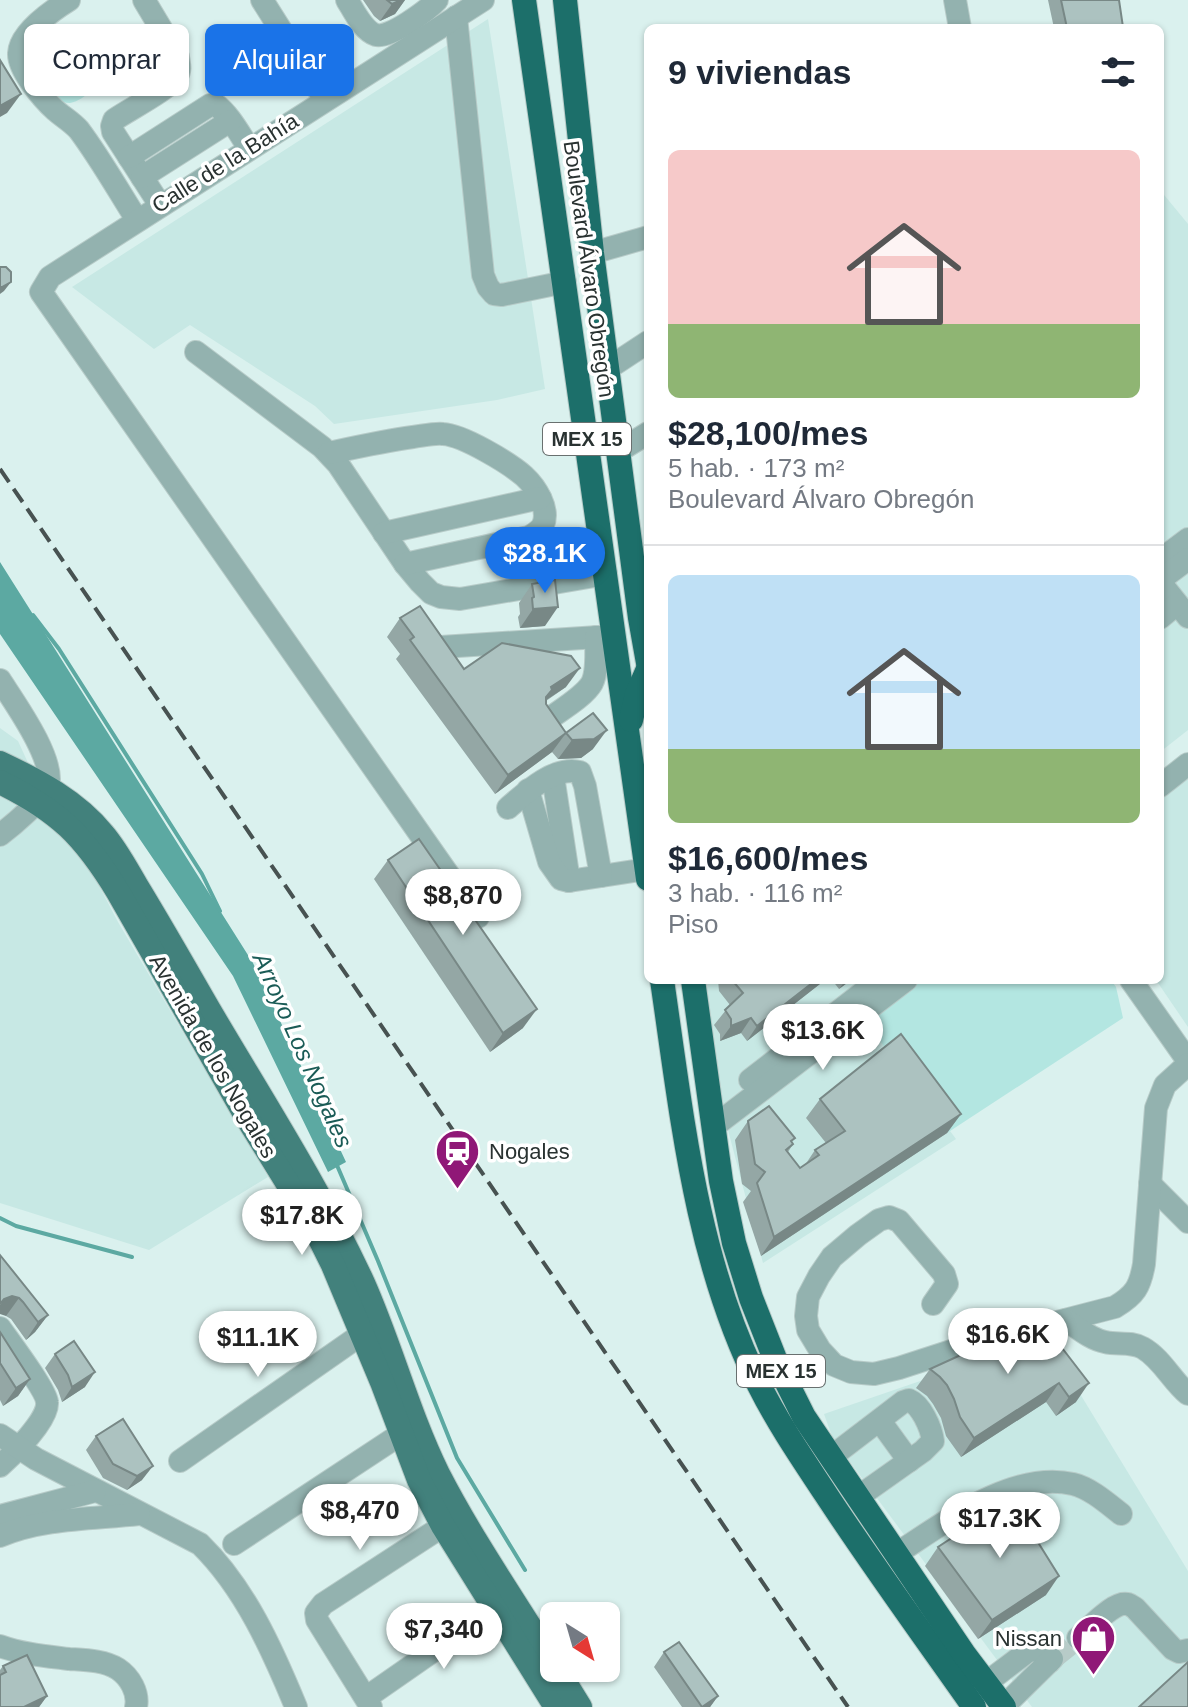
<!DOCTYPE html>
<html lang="es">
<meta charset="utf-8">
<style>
body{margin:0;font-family:Arial,sans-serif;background:#f2f2f3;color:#1f2937;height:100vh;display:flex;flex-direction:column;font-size:30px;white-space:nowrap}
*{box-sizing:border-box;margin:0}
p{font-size:26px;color:#747a83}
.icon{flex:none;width:44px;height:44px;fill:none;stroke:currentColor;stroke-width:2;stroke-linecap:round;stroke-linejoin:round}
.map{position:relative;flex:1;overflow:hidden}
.drawer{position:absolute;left:644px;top:24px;width:520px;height:960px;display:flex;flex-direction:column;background:#fff;border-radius:12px;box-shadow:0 2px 6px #0004}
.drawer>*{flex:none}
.top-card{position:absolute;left:24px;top:24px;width:500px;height:72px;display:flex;gap:16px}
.needle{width:52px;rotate:143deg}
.controls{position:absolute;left:540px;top:1602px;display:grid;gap:16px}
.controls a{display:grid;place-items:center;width:80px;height:80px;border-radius:12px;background:#fff;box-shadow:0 2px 6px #0004;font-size:40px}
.price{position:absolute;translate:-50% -68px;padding:0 18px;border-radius:28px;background:#fff;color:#222;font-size:26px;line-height:52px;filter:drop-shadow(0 2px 4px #0008)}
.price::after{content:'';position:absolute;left:50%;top:48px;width:24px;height:18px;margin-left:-12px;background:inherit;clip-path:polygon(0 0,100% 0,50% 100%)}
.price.selected{background:#1a73e8;color:#fff}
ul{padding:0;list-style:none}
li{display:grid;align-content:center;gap:16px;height:424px;padding:0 24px}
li+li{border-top:2px solid #e0e1e3}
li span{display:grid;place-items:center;height:248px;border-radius:12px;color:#555}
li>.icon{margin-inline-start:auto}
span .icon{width:144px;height:144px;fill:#fffc;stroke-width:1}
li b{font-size:34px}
h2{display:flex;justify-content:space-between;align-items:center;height:96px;padding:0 24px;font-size:34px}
.pill{padding:0 28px;border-radius:12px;background:#fff;box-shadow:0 2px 6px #0004;font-size:28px;line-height:72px}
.pill.selected{background:#1a73e8;color:#fff}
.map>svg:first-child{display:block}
.built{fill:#c7e8e4}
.green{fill:#b3e6e1}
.water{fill:#5ca9a2}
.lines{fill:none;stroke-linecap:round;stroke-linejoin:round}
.stream{stroke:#5ca9a2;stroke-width:4}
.minor-tunnel{stroke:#b7cbc8;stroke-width:22;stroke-dasharray:22 11;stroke-linecap:butt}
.minor-casing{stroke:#b7cbc8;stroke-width:24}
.major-casing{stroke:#b7cbc8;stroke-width:26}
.highway-casing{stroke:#b7cbc8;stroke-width:26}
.minor{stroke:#93b2af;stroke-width:22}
.major{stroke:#42817c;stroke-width:24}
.highway{stroke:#1c6f6a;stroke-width:24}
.rail{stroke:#475251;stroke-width:4;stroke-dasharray:16 8;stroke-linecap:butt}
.wall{fill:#94a7a5}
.shaded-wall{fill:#788886}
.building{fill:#acc2c0;stroke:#788886;stroke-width:2}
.labels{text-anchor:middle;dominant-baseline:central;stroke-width:7;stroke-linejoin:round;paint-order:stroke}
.shield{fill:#fff;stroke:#69706f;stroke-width:2}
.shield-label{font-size:20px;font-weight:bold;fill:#293231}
.street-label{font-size:22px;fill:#293231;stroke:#fff}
.poi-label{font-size:22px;fill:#293231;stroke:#fff;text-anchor:start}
.water-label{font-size:24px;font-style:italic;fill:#1a5b56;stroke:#fff}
</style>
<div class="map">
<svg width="1188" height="1707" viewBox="0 0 1188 1707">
<rect width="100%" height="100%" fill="#daf1ee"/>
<g class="built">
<polygon points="488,19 545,389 497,400 334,424 315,406 190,325 154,349 72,287"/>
<polygon points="1160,190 1188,224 1188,730 1160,752"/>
<polygon points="0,728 18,741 62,837 94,876 118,922 268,1177 149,1250 0,1203"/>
<polygon points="1188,779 1188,1027 1156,980 1160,980 1160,799"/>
<polygon points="704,980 865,980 848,994 956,1139 763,1263 718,1092"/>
<polygon points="1046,1338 1188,1571 1188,1707 1032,1707 833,1439 824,1414"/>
</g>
<g class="green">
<path d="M61 35 92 91C86 95 78 102 70 103 59 103 56 97 50 90 46 86 40 80 37 75 29 57 48 43 61 35Z"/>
<polygon points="920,980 1111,980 1116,987 1123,1018 947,1133 865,1020"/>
</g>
<polygon class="water" points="0,562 253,963 346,1162 328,1172 233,976 0,634"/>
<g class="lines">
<g class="stream">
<polyline points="33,615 59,649 202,874 220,911"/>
<polyline points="336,1163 378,1261 457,1458 525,1570"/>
<polyline points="0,1218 16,1226 132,1257"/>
</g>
<polyline class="minor-tunnel" points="1052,1659 1078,1638"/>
<defs>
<g id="minor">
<path d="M69 0C53 10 20 33 19 53 18 70 43 99 55 110 63 117 72 122 79 130 100 158 118 190 137 220"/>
<path d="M144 0 178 57C179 64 181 70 177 76 170 89 128 110 114 120L112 126 113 132 160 205"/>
<polyline points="262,0 325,100"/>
<path d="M347 0C354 11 363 31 376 35 389 39 428 10 437 0"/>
<polyline points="955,0 960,28"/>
<polyline points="456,17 483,275 488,287 494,294 502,295 565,282"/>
<path d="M129 157 210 105 215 104C229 114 239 133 249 148"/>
<polyline points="142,177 230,121"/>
<polyline points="592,253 648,237"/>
<polyline points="196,352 322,447 338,464 405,564 420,582 431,593 441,597 460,599 606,574"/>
<polyline points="607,369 648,342"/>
<polyline points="619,451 648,433"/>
<path d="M329 453C357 447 384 441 413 437 422 436 434 433 443 434 463 435 509 463 524 476 536 487 550 509 543 525 540 531 534 534 529 537L405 564"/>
<polyline points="384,533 540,498"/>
<polyline points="1160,560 1188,539"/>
<polyline points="1160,580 1188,559"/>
<polyline points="1160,582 1188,617"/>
<polyline points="1160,618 1177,604"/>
<polyline points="441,647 614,636"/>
<path d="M0 680C14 702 56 760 48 786 43 800 12 826 0 835"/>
<path d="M546 721C559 711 584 697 592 683 598 671 596 650 596 637"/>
<polyline points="553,776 569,881"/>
<polyline points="1160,786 1188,764"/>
<polyline points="528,790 549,862 561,879 569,881 647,869"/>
<path d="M508 808C525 793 555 765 580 772L585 786 601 876"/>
<polyline points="478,917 41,292 50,277 483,0"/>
<polyline points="1131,980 1188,1061"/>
<polyline points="750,1080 879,980"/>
<polyline points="713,1127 906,980"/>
<polyline points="1150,1184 1188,1222"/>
<path d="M933 1304 947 1284 944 1274 899 1221 889 1217 879 1220 858 1235 832 1257 819 1276 808 1297 806 1316 808 1330 820 1350 834 1365 851 1372 874 1374 899 1368 976 1343 1115 1307C1135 1295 1140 1287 1144 1264L1156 1108 1165 1085 1188 1064"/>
<path d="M1066 1320C1078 1328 1090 1339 1105 1342 1118 1345 1131 1341 1143 1348 1162 1359 1172 1381 1188 1394"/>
<path d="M0 1328C9 1341 46 1390 47 1402 49 1420 13 1454 0 1466"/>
<polyline points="880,1421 909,1461"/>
<path d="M0 1435 36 1459 200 1544C245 1588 272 1649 296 1707"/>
<path d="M831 1457 903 1402 909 1400C921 1405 931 1427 933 1441L923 1451 858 1497"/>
<polyline points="180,1461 362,1334"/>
<polyline points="0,1516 95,1491"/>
<path d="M0 1536C42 1518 93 1519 139 1514"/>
<polyline points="234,1544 401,1434"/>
<path d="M896 1554C944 1523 1013 1470 1073 1484 1090 1488 1107 1503 1121 1514"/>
<path d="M1078 1638C1088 1629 1109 1607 1122 1604 1129 1603 1130 1605 1135 1608L1173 1649 1179 1652 1188 1650"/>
<path d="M0 1646C22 1654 45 1656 69 1659 84 1660 104 1660 118 1669 130 1677 139 1693 136 1707"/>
<polyline points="986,1683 1031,1649 1040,1652 1049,1662"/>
<polyline points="367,1697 495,1608"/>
<polyline points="1004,1706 1052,1659"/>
<polyline points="371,1707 317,1620 316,1613 323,1604 443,1526"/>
</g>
<g id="major">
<path d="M0 763C38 781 76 801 103 834 116 849 126 868 136 885 161 926 185 968 209 1010 262 1100 319 1188 363 1283 391 1346 408 1413 438 1474 472 1540 515 1602 554 1665"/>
<path d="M0 782C59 811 84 836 118 892L249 1121 311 1221 333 1265 382 1382 419 1480 443 1526 556 1707"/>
<polyline points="556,1668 580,1707"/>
</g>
<g id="highway">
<polyline points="524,0 648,879"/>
<polyline points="565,0 592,253 640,618 648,663"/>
<polyline points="631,720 637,694 648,669"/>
<path d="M662 980C682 1116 696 1260 759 1385 778 1423 802 1458 825 1493 873 1566 924 1636 974 1707"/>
<polyline points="693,980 721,1181 734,1243 751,1298 775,1359 804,1417 964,1654 1004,1707"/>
</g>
</defs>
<use href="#minor" class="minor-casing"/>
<use href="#major" class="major-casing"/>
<use href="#highway" class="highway-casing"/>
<use href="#minor" class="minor"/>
<use href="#major" class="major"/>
<use href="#highway" class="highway"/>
<polyline class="rail" points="0,469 848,1707"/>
</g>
<g class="wall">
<polygon points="363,0 405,0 395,14 380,21 374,16"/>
<polygon points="1048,0 1119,0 1123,27 1122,28 1054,28"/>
<polygon points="532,584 545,626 520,628 518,617 520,614 519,603"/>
<polygon points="400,618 464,669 566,687 546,701 546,704 566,733 593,749 581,758 558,759 552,752 495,794 396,659 400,654 387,637"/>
<polygon points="388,860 523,1028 490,1052 374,879"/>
<polygon points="718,980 825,980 747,1041 741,1033 720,1041 720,1034 714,1025 730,1005 719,991"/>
<polygon points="832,980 851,980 839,989"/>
<polygon points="820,1099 961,1114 947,1133 761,1256 743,1202 751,1191 742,1184 735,1140 748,1121 792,1142 793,1144 788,1152 800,1168 805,1165 815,1150 826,1143 806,1118"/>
<polygon points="0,1255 48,1315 35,1332 26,1340 11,1319 6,1316"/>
<polygon points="1037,1326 1076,1402 1056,1416 1046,1402 961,1457 946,1436 941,1418 933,1404 927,1396 916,1388 930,1369"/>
<polygon points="0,1332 30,1379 18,1396 3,1406 0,1400"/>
<polygon points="55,1354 85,1387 62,1402 58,1390 45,1368"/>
<polygon points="96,1436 142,1480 127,1490 103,1478 86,1450"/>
<polygon points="938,1547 1046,1595 978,1639 925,1566"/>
<polygon points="664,1652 718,1696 710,1707 682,1707 654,1667"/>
<polygon points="3,1666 47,1696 39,1707 0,1707 0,1670"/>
</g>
<g class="shaded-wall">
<polygon points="401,0 405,0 395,14 380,21 392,4"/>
<polygon points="21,94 7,113 0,117 0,106"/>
<polygon points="11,282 4,291 0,294 0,287"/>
<polygon points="558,607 545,626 520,628 533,609"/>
<polygon points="580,668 566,687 543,702 551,687"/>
<polygon points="607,730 593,749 581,758 558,759 572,740"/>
<polygon points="566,733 552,752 495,794 508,775"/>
<polygon points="816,980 825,980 747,1041 757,1026"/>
<polygon points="846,980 851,980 839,989"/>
<polygon points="537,1009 523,1028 490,1052 503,1033"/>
<polygon points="751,1018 741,1033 720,1041 731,1026"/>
<polygon points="961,1114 947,1133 761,1256 774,1237"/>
<polygon points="12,1296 19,1298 6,1316 0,1314 0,1305 4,1299"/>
<polygon points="48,1315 35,1332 26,1340 38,1322"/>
<polygon points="95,1372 85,1387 62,1402 72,1387"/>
<polygon points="30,1379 18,1396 3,1406 16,1388"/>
<polygon points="1059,1383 1046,1402 961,1457 974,1438"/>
<polygon points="1089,1383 1076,1402 1056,1416 1069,1397"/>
<polygon points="153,1466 142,1480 127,1490 137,1476"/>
<polygon points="1059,1576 1046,1595 978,1639 992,1620"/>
<polygon points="47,1696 39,1707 24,1707"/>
<polygon points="718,1696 710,1707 702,1707"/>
</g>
<g class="building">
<polygon points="387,0 401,0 392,4"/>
<polygon points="1061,0 1119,0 1123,27 1120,28 1067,28"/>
<polygon points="0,60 21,94 0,106"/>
<polygon points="0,267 6,267 11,272 11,282 2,287 0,287"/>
<polygon points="555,580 558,607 533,609 532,598 534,597 532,584"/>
<polygon points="420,606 464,669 502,643 571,656 580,668 551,687 552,690 546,697 546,704 566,733 508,775 410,640 414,637 400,618"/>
<polygon points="593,713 607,730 594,739 572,740 566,733"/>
<polygon points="419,839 537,1009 503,1033 388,860"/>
<polygon points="732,980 816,980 757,1026 751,1018 731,1026 731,1019 725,1010 743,993"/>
<polygon points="901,1034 961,1114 774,1237 757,1183 765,1172 755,1164 748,1121 769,1106 795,1138 791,1141 793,1144 786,1150 800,1168 819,1155 815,1150 845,1131 820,1099"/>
<polygon points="0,1255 48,1315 38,1322 23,1302 19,1298 12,1296 4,1299 0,1304"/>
<polygon points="1037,1326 1049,1331 1089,1383 1069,1397 1059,1383 974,1438 960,1417 954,1399 947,1385 940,1377 930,1369 1009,1333"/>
<polygon points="0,1332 30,1379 16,1388 0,1363"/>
<polygon points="74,1341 95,1372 72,1387 68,1375 55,1354"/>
<polygon points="123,1419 153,1466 137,1476 113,1464 96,1436"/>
<polygon points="1011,1499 1059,1576 992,1620 938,1547"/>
<polygon points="679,1642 718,1696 702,1707 664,1652"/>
<polygon points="27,1655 47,1696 24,1707 0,1707 0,1675 6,1672 3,1666"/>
<polygon points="1188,1662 1188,1707 1139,1707"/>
</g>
<defs>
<symbol id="station-pin" viewBox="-11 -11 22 30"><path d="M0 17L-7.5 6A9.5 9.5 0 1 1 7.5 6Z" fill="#901877" stroke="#fff"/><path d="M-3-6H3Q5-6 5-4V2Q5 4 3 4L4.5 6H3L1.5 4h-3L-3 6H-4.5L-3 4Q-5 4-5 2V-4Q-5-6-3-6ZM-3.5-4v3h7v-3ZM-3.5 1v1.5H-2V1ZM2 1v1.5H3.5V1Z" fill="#fff"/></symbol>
<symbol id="shop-pin" viewBox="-11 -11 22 30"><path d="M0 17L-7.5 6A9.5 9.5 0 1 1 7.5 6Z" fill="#901877" stroke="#fff"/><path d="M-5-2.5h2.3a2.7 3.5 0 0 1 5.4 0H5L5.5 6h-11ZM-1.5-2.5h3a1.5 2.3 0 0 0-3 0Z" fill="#fff"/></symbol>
</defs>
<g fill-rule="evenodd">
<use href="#station-pin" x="432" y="1126" width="51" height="69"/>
<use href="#shop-pin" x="1068" y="1612" width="51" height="69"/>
</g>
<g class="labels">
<g class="shield">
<rect x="543" y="423" width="88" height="32" rx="6"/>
<rect x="737" y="1355" width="88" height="32" rx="6"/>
</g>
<g class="shield-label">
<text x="587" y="439">MEX 15</text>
<text x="781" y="1371">MEX 15</text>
</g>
<g class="street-label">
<text transform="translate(225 163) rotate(-32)">Calle de la Bahía</text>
<text transform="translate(589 269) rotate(82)">Boulevard Álvaro Obregón</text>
<text transform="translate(213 1056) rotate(60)">Avenida de los Nogales</text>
</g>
<g class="poi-label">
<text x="489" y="1151">Nogales</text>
<text x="1062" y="1638" text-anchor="end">Nissan</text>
</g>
<g class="water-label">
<text transform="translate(303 1050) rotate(66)">Arroyo Los Nogales</text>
</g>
</g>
</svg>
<div class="controls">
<a><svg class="needle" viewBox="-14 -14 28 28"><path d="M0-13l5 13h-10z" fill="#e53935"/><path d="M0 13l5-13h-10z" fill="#747a83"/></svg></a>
</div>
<b class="price selected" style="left:545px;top:595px">$28.1K</b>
<b class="price" style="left:463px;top:937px">$8,870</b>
<b class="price" style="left:823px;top:1072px">$13.6K</b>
<b class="price" style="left:302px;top:1257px">$17.8K</b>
<b class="price" style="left:1008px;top:1376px">$16.6K</b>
<b class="price" style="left:258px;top:1379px">$11.1K</b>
<b class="price" style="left:360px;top:1552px">$8,470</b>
<b class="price" style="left:1000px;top:1560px">$17.3K</b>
<b class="price" style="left:444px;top:1671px">$7,340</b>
<div class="top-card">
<a class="pill">Comprar</a>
<a class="pill selected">Alquilar</a>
</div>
<section class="drawer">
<h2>9 viviendas<svg class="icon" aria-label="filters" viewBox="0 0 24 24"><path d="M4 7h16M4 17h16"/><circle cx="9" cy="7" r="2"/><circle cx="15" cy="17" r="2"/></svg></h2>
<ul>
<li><span style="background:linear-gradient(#f6c9c9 70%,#8fb573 0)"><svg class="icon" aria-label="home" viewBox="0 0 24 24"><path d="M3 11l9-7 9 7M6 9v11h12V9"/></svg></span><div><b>$28,100/mes</b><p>5 hab. · 173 m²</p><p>Boulevard Álvaro Obregón</p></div></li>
<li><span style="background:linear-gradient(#bfe0f5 70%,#8fb573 0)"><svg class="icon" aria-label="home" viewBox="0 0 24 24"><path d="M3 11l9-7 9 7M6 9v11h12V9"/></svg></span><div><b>$16,600/mes</b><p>3 hab. · 116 m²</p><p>Piso</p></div></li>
</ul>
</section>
</div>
